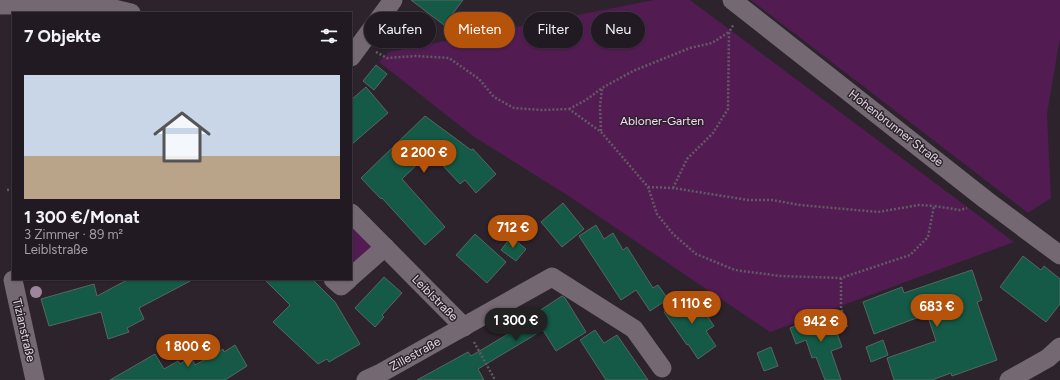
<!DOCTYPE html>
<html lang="de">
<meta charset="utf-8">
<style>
body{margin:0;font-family:Figtree,sans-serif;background:#2a232a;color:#f1f3f6;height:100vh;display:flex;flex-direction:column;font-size:15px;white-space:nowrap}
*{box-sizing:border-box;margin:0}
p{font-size:13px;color:#a2a1a5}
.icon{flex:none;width:22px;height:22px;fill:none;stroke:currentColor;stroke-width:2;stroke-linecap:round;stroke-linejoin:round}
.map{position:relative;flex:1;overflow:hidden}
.panel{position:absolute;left:12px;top:12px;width:340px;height:268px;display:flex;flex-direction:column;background:#221a22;border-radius:0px;box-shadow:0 1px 3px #0004,0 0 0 1px #3f3840}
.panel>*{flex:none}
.guide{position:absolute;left:364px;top:12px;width:380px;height:36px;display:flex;gap:8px}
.price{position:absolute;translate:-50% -34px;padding:0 9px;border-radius:14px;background:#b45309;color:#fff;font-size:13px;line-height:26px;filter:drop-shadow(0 1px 2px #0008)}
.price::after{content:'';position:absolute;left:50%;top:24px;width:12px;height:9px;margin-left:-6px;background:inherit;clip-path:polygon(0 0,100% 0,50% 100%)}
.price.on{background:#222;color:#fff}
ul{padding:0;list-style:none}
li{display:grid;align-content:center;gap:8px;height:212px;padding:0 12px}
li span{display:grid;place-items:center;height:124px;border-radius:0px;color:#555}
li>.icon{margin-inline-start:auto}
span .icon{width:72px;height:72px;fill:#fffc;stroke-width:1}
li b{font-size:17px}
h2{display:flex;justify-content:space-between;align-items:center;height:48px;padding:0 12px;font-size:17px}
.tag{padding:0 14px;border-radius:18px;background:#221a22;box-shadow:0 1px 3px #0004,0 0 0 1px #3f3840;font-size:14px;line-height:36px}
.tag.on{background:#b45309;color:#fff}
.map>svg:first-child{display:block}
.green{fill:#521b52}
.building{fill:#145a47;stroke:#566760}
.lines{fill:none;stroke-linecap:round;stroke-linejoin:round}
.path{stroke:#635b63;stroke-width:2.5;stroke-dasharray:2 2;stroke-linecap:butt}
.minor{stroke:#746873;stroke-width:19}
.tree{fill:#9e859d}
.labels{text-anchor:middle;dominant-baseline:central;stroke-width:3;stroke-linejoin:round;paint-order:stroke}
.park-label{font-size:12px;fill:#fad5f8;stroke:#2d232d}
.street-label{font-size:12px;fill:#e0dae0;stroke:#2d232d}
</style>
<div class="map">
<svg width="1060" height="380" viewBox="0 0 1060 380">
<rect width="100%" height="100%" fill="#2d232d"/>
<g class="green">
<polygon points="654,0 690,0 1014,242 770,332 567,195 473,136 379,62 389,52"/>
<polygon points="751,0 1060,0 1060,38 1047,114 1051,198 1028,213"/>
<polygon points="351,224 371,245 371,250 351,274"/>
</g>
<g class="building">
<polygon points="411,0 463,0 444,25"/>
<polygon points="376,65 387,74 374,90 363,81"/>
<polygon points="366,87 388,113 351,145 351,100"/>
<polygon points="425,116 471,150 473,149 496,174 476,193 465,180 460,184 434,156 432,157 429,153 402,179 445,227 425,245 382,198 381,199 361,178"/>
<polygon points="563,203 584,229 562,247 541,222"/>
<polygon points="596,225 604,239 613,233 623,250 627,247 653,288 658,285 668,299 650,311 636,290 621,300 579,236"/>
<polygon points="475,234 506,262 487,283 456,255"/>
<polygon points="511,237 526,249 516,261 501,250"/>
<polygon points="1023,256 1041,270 1044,266 1060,279 1060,304 1046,322 1000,287"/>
<polygon points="972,270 982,300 977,302 997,360 952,376 951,373 932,380 894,380 887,358 936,341 927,314 874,334 863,302 902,287 904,293"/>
<polygon points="384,277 402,293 382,315 384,317 375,327 355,308"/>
<polygon points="129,279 194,279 139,308 144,319 127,328 129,332 108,339 101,312 49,326 41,299 94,284 97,296"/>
<polygon points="264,279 312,279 335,302 360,344 329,362 327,359 318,364 273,322 290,305"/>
<polygon points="692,293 714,326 706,331 716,346 698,359 688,344 687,345 664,312"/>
<polygon points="562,296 565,298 586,332 556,351 543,330 478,369 484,380 417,380 468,352 471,356 535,318 533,315"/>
<polygon points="830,314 842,347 831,351 841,380 825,380 816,357 812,358 806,340 796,344 790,328"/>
<polygon points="595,330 604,343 617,335 648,380 606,380 580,340"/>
<polygon points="883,340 888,355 871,362 866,347"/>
<polygon points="235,345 247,366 225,380 110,380 155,354 164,369 178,361 180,364 191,357 195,365 223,349 224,352"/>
<polygon points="771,347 778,366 764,371 757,353"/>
</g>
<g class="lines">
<g class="path">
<polyline points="376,52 387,58 416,56 449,58 479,79 494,97 514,108 541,110 569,109 601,132 648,187 657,214 673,234 696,254 735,270 780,276 841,278 910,255 928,237 934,206 960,210 967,208"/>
<polyline points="569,109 586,100 602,88 633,71 690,48 712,43 729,32"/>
<polyline points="601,131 600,107 602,88"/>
<polyline points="648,187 673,188 748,200 772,200 800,205 878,212 919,205 934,206"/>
<polyline points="673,188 687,159 713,133 728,109 729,32 734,24"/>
<polyline points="7,190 13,189"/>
<polyline points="841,278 841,308 847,327"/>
<polyline points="474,342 495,380"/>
</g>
<g class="minor">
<polyline points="732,0 986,200 1060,255"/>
<polyline points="0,5 93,4 131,13"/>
<polyline points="351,57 393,0"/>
<polyline points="351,213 464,327"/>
<polyline points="351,277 385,247"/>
<polyline points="333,279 341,286 349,279"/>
<polyline points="13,280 35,380"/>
<polyline points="366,380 379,374 552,277 634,329 662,368"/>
<polyline points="1009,380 1048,358 1060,347"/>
</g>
</g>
<circle class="tree" cx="36" cy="292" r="6"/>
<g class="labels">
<g class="park-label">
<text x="662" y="121">Abloner-Garten</text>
</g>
<g class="street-label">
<text transform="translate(896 128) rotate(38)">Hohenbrunner Straße</text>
<text transform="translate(435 298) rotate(45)">Leiblstraße</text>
<text transform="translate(24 330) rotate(77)">Tizianstraße</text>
<text transform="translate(415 354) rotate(-29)">Zillestraße</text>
</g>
</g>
</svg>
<b class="price" style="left:424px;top:174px">2 200 €</b>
<b class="price" style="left:513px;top:249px">712 €</b>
<b class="price" style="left:692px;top:325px">1 110 €</b>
<b class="price" style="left:937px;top:328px">683 €</b>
<b class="price on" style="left:516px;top:342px">1 300 €</b>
<b class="price" style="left:821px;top:343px">942 €</b>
<b class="price" style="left:188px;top:368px">1 800 €</b>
<div class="guide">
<a class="tag">Kaufen</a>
<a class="tag on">Mieten</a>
<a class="tag">Filter</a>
<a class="tag">Neu</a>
</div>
<section class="panel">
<h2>7 Objekte<svg class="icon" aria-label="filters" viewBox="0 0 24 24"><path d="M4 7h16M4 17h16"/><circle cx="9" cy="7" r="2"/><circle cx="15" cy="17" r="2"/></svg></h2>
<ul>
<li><span style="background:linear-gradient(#c9d6e8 65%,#b9a48a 0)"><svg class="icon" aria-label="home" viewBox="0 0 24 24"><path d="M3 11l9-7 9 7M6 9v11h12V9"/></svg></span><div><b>1 300 €/Monat</b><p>3 Zimmer · 89 m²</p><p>Leiblstraße</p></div></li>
</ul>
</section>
</div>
